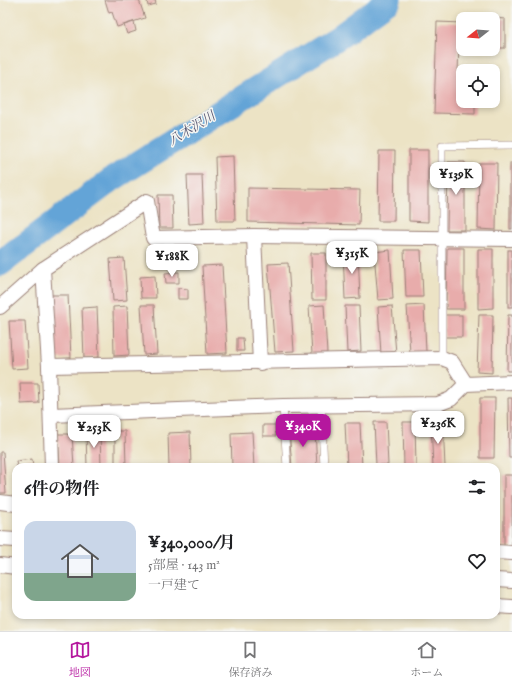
<!DOCTYPE html>
<html lang="ja">
<meta charset="utf-8">
<style>
body{margin:0;font-family:"IM FELL English","Noto Serif JP",serif;background:#f6f6f6;color:#202124;height:100vh;display:flex;flex-direction:column;font-size:15px;white-space:nowrap}
*{box-sizing:border-box;margin:0}
p{font-size:13px;color:#757577}
.icon{flex:none;width:22px;height:22px;fill:none;stroke:currentColor;stroke-width:2;stroke-linecap:round;stroke-linejoin:round}
.map{position:relative;flex:1;overflow:hidden}
.sheet{position:absolute;left:12px;top:463px;width:488px;height:156px;display:flex;flex-direction:column;background:#fff;border-radius:12px;box-shadow:0 2px 6px #0003}
.sheet>*{flex:none}
.needle{width:26px;rotate:253deg}
.fabs{position:absolute;left:456px;top:12px;display:grid;gap:8px}
.fabs a{display:grid;place-items:center;width:44px;height:44px;border-radius:8px;background:#fff;box-shadow:0 2px 6px #0003;font-size:20px}
.price{position:absolute;translate:-50% -34px;padding:0 9px;border-radius:8px;background:#fff;color:#222;font-size:13px;line-height:26px;filter:drop-shadow(0 1px 2px #0008)}
.price::after{content:'';position:absolute;left:50%;top:24px;width:12px;height:9px;margin-left:-6px;background:inherit;clip-path:polygon(0 0,100% 0,50% 100%)}
.price.on{background:#b5179e;color:#fff}
ul{padding:0;list-style:none}
li{display:flex;align-items:center;gap:12px;height:100px;padding:0 12px}
li span{display:grid;place-items:center;flex:none;width:112px;height:80px;border-radius:12px;color:#555}
li>.icon{margin-inline-start:auto}
span .icon{width:48px;height:48px;fill:#fffc;stroke-width:1}
li b{font-size:17px}
h2{display:flex;justify-content:space-between;align-items:center;height:48px;padding:0 12px;font-size:17px}
.menu{display:flex;justify-content:space-around;align-items:center;height:56px;border-top:1px solid #e0e0e0;background:#fff;font-size:11px;color:#757577}
.menu a{display:grid;justify-items:center;gap:2px}
.menu .on{color:#b5179e}
.map>svg:first-child{display:block}
.lines{fill:none;stroke-linecap:round;stroke-linejoin:round}
.river{stroke:#64a4d7;stroke-width:25}
.building{fill:#e8acab}
.lane-casing{stroke:#9b8178;stroke-width:8}
.street-casing{stroke:#9b8178;stroke-width:16}
.lane{stroke:#fff;stroke-width:7}
.street{stroke:#fff;stroke-width:14}
.labels{text-anchor:middle;dominant-baseline:central;stroke-width:3;stroke-linejoin:round;paint-order:stroke}
.water-label{font-size:13px;font-style:italic;fill:#545470;stroke:#f6f6f2}
</style>
<div class="map">
<svg width="512" height="631" viewBox="0 0 512 631">
<rect width="100%" height="100%" fill="#f6f6f2"/>
<filter id="ink" filterUnits="userSpaceOnUse"><feTurbulence type="fractalNoise" baseFrequency=".025" numOctaves="2"/><feDisplacementMap in="SourceGraphic" scale="8" xChannelSelector="R" yChannelSelector="G"/><feConvolveMatrix kernelMatrix="1 2 1 2 8 2 1 2 1" color-interpolation-filters="sRGB"/></filter>
<filter id="wash" filterUnits="userSpaceOnUse"><feTurbulence type="fractalNoise" baseFrequency=".012" numOctaves="4" result="noise"/><feDisplacementMap in="SourceGraphic" scale="16" xChannelSelector="R" yChannelSelector="G"/><feGaussianBlur stdDeviation="0.9" result="paint"/><feColorMatrix in="noise" values="0 0 0 0 0 0 0 0 0 0 0 0 0 0 0 0 0 1.4 0 .05"/><feComposite in="paint" operator="in"/></filter>
<g filter="url(#wash)">
<rect width="100%" height="100%" fill="#ece3c5"/>
<g class="lines">
<polyline class="river" points="0,264 111,180 339,37 389,0"/>
</g>
<g id="blocks">
<g class="building">
<polygon points="105,0 139,0 145,18 117,27 112,12 109,13"/>
<polygon points="155,0 156,4 148,6 147,1"/>
<polygon points="493,18 505,19 505,48 493,48"/>
<polygon points="134,22 136,31 127,34 124,25"/>
<polygon points="437,22 463,23 463,41 459,40 458,74 463,74 463,101 475,101 475,114 434,113"/>
<polygon points="409,150 428,150 428,222 409,221"/>
<polygon points="379,151 395,151 394,221 378,221"/>
<polygon points="233,156 235,221 217,221 215,157"/>
<polygon points="448,162 465,162 465,230 447,230"/>
<polygon points="479,163 497,163 496,230 478,229"/>
<rect x="510" y="163" width="2" height="66"/>
<polygon points="187,175 202,175 204,223 189,224"/>
<polygon points="248,188 360,190 359,225 248,222"/>
<polygon points="158,195 172,195 173,228 159,228"/>
<polygon points="447,248 464,248 464,309 446,309"/>
<polygon points="478,249 493,249 493,308 478,309"/>
<polygon points="390,250 393,299 378,300 374,252"/>
<polygon points="404,250 421,250 423,297 406,297"/>
<rect x="508" y="250" width="4" height="57"/>
<polygon points="358,251 360,298 345,299 343,252"/>
<polygon points="311,253 326,253 326,300 312,300"/>
<polygon points="124,258 127,300 113,301 110,259"/>
<polygon points="288,263 294,351 275,352 268,264"/>
<polygon points="222,265 227,353 207,354 202,266"/>
<polygon points="179,272 179,283 166,283 165,273"/>
<polygon points="155,276 156,298 141,298 140,277"/>
<polygon points="178,288 188,289 188,299 178,299"/>
<polygon points="51,295 68,295 71,358 53,359"/>
<polygon points="141,305 154,305 157,354 144,355"/>
<polygon points="324,305 327,353 312,354 309,306"/>
<polygon points="424,305 426,352 410,353 407,306"/>
<polygon points="127,306 129,355 114,356 113,307"/>
<polygon points="345,306 359,306 361,351 347,352"/>
<polygon points="392,306 396,353 381,354 378,307"/>
<polygon points="97,307 99,357 84,358 82,308"/>
<rect x="444" y="315" width="18" height="22"/>
<polygon points="479,315 493,315 492,373 477,372"/>
<polygon points="508,315 512,315 512,371 507,371"/>
<polygon points="9,321 25,321 28,368 12,369"/>
<polygon points="237,338 243,338 244,351 237,351"/>
<polygon points="20,383 38,383 39,403 21,404"/>
<polygon points="480,398 495,398 494,458 480,458"/>
<polygon points="508,398 512,398 512,458 509,458"/>
<polygon points="374,422 386,422 388,465 376,465"/>
<polygon points="403,422 415,422 416,467 404,467"/>
<polygon points="443,422 445,467 433,467 431,423"/>
<polygon points="345,423 360,423 362,467 347,467"/>
<polygon points="263,425 275,425 276,436 263,436"/>
<polygon points="315,429 317,467 292,467 289,430"/>
<polygon points="100,431 101,467 87,467 86,432"/>
<polygon points="115,431 125,431 126,467 115,467"/>
<polygon points="190,432 191,467 169,467 168,433"/>
<polygon points="252,432 254,467 232,467 231,433"/>
<polygon points="58,434 72,434 74,467 60,467"/>
<polygon points="0,452 3,452 6,493 0,493"/>
<polygon points="32,459 33,467 17,467 16,461"/>
<rect x="504" y="475" width="8" height="72"/>
</g>
</g>
</g>
<g filter="url(#ink)">
<use href="#blocks" fill-opacity="0" stroke="#9b8178" stroke-width="1"/>
<g class="lines">
<defs>
<g id="lane">
<polyline points="442,358 442,146 512,145"/>
<polyline points="321,405 324,467"/>
<polyline points="283,406 287,467"/>
</g>
<g id="street">
<polyline points="254,236 260,363"/>
<polyline points="0,307 43,269"/>
<polyline points="49,366 442,358 452,362 466,384"/>
<polyline points="51,415 283,406 438,404 451,399 466,384 512,382"/>
<polyline points="52,467 49,366 43,269 147,201 153,238 254,236 512,239"/>
<polyline points="0,502 16,504"/>
<polyline points="0,539 16,540"/>
<polyline points="496,552 512,553"/>
<polyline points="0,565 16,567"/>
<polyline points="496,580 512,581"/>
<polyline points="496,606 512,607"/>
</g>
</defs>
<use href="#lane" class="lane-casing"/>
<use href="#street" class="street-casing"/>
<use href="#lane" class="lane"/>
<use href="#street" class="street"/>
</g>
</g>
<g class="labels">
<g class="water-label">
<text transform="translate(192 129) rotate(-32)">八木沢川</text>
</g>
</g>
</svg>
<div class="fabs">
<a><svg class="needle" viewBox="-14 -14 28 28"><path d="M0-13l5 13h-10z" fill="#e53935"/><path d="M0 13l5-13h-10z" fill="#757577"/></svg></a>
<a><svg class="icon" aria-label="locate" viewBox="0 0 24 24"><circle cx="12" cy="12" r="6"/><path d="M12 2v4M12 18v4M2 12h4M18 12h4"/></svg></a>
</div>
<b class="price" style="left:456px;top:196px">¥139K</b>
<b class="price" style="left:352px;top:275px">¥315K</b>
<b class="price" style="left:172px;top:278px">¥188K</b>
<b class="price" style="left:438px;top:445px">¥236K</b>
<b class="price on" style="left:303px;top:448px">¥340K</b>
<b class="price" style="left:94px;top:449px">¥253K</b>
<section class="sheet">
<h2>6件の物件<svg class="icon" aria-label="filters" viewBox="0 0 24 24"><path d="M4 7h16M4 17h16"/><circle cx="9" cy="7" r="2"/><circle cx="15" cy="17" r="2"/></svg></h2>
<ul>
<li><span style="background:linear-gradient(#c9d6e8 65%,#7fa58c 0)"><svg class="icon" aria-label="home" viewBox="0 0 24 24"><path d="M3 11l9-7 9 7M6 9v11h12V9"/></svg></span><div><b>¥340,000/月</b><p>5部屋 · 143 m²</p><p>一戸建て</p></div><svg class="icon" aria-label="heart" viewBox="0 0 24 24"><path d="M12 20l-8-8c-3-5 5-10 8-4 3-6 11-1 8 4z"/></svg></li>
</ul>
</section>
</div>
<nav class="menu">
<a class="on"><svg class="icon" aria-label="map" viewBox="0 0 24 24"><path d="M3 6l6-2 6 2 6-2v14l-6 2-6-2-6 2zM9 4v14M15 6v14"/></svg>地図</a>
<a><svg class="icon" aria-label="saved" viewBox="0 0 24 24"><path d="M7 4h10v16l-5-4-5 4z"/></svg>保存済み</a>
<a><svg class="icon" aria-label="home" viewBox="0 0 24 24"><path d="M3 11l9-7 9 7M6 9v11h12V9"/></svg>ホーム</a>
</nav>
